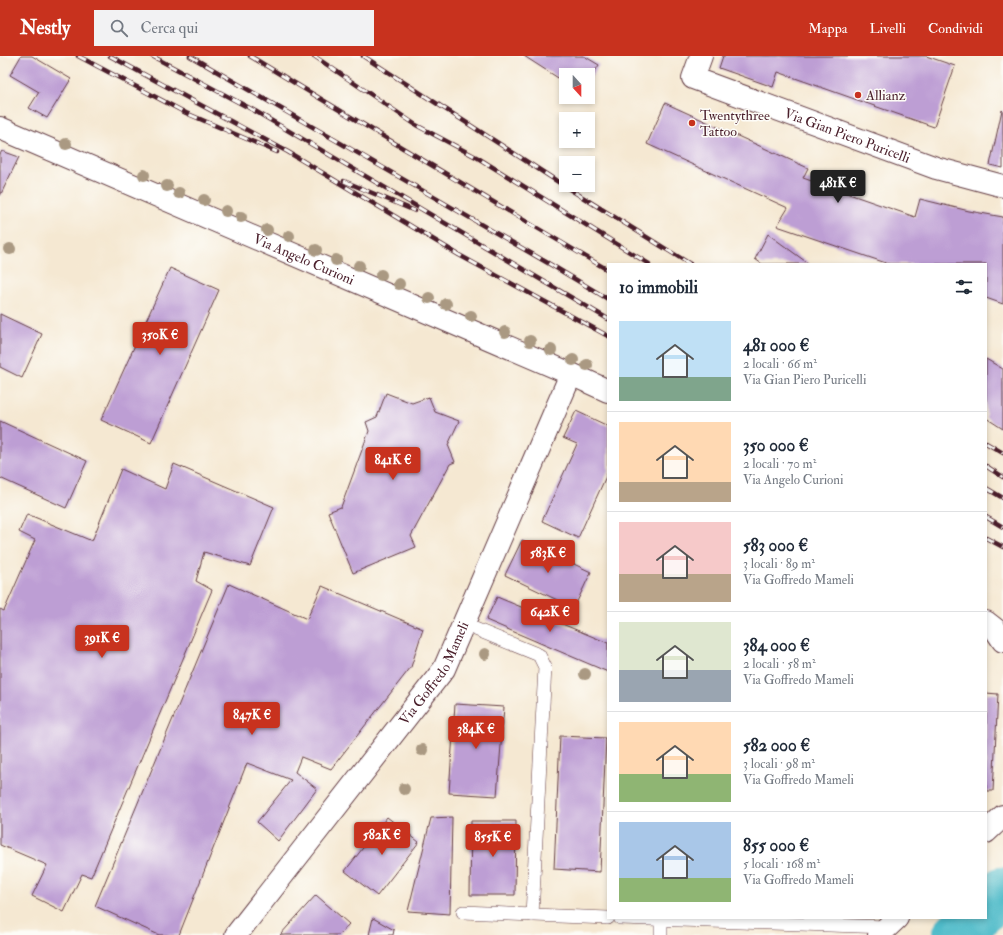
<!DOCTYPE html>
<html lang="it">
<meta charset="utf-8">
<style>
body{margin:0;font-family:"IM FELL Double Pica",serif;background:#f2f2f3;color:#1f2937;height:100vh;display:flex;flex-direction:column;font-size:15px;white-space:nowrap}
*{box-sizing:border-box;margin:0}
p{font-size:13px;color:#747a83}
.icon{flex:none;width:22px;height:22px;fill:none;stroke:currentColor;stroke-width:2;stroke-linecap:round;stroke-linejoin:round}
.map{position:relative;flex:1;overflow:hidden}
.panel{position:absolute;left:607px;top:207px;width:380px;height:656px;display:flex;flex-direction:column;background:#fff;border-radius:0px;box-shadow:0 2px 6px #0003}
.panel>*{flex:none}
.needle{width:26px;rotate:159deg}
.controls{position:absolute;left:559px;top:12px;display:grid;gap:8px}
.controls a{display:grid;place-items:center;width:36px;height:36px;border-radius:0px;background:#fff;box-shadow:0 2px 6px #0003;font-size:20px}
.price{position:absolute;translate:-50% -34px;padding:0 9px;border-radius:4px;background:#c8321e;color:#fff;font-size:13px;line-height:26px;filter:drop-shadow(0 1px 2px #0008)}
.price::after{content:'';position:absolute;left:50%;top:24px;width:12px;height:9px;margin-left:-6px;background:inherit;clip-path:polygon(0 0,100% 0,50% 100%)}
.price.on{background:#222;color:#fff}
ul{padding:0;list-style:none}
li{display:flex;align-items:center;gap:12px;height:100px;padding:0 12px}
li+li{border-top:1px solid #e0e1e3}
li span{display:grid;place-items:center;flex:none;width:112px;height:80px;border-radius:0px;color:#555}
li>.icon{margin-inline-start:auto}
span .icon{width:48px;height:48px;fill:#fffc;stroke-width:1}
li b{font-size:17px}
h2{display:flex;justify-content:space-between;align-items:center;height:48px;padding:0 12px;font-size:17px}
header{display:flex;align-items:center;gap:24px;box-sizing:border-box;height:56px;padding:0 20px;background:#c8321e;color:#fff}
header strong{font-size:19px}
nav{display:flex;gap:22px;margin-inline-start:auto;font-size:14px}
.search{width:280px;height:36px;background:#f2f2f3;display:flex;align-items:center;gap:10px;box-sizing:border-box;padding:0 14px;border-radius:0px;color:#747a83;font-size:15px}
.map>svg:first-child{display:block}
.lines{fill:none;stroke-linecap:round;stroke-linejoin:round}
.river{stroke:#4fbbc9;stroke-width:49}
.building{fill:#bd9ed4}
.lane-casing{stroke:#643d44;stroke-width:14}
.street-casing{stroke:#643d44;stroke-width:24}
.lane{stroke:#fff;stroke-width:13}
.street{stroke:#fff;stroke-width:22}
.rail-casing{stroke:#4a1f2b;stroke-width:4.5}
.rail{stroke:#fdfcf7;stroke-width:3;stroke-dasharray:9;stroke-linecap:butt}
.tree{fill:#aa9982}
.poi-dot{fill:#c8321e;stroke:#fdfcf7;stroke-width:1.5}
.labels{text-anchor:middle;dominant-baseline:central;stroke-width:3;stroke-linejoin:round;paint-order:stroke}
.poi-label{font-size:14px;fill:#4a1f2b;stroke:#fdfcf7;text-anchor:start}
.street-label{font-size:14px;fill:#4a1f2b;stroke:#fdfcf7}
</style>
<header>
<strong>Nestly</strong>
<div class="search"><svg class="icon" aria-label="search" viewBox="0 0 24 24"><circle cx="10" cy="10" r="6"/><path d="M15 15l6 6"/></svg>Cerca qui</div>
<nav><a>Mappa</a><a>Livelli</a><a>Condividi</a></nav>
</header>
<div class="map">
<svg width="1003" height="879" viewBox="0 0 1003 879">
<rect width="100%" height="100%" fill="#fdfcf7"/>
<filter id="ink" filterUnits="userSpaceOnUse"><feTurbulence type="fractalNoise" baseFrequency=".025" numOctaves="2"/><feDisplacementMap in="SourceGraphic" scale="8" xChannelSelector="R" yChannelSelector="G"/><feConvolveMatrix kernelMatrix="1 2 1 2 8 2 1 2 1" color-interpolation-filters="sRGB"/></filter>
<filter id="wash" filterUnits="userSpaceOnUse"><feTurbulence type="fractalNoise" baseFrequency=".012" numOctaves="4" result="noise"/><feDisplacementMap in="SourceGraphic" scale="16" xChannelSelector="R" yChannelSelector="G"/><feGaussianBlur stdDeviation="0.9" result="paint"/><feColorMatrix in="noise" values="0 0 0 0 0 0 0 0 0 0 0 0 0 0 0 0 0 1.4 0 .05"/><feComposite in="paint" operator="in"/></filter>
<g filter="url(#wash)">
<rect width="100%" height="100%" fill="#f5e8d2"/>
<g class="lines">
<g class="river">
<polyline points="986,851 1003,835"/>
<polyline points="957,879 975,862"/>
</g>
</g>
<g id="blocks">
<g class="building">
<polygon points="21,0 32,0 71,23 47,62 29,52 39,36 10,19"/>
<polygon points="524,0 584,0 599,9 588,26 588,19 566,19 566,27"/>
<polygon points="723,0 926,0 955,10 934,71 778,16 773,31 719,12"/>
<polygon points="665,47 808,112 803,122 915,161 920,143 969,155 1003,161 1003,248 986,242 986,208 889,208 777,170 788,152 647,88"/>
<polygon points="1002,54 1003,55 1003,112 990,109"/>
<polygon points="2,95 19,101 0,140 0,98"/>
<polygon points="768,178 809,208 762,208 755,203"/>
<polygon points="170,212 219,234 151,387 101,364"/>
<polygon points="0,258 42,278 22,322 0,311"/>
<polygon points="986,303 1003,313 1003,373 986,362"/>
<polygon points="386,337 412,347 429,341 435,356 459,365 448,389 455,406 450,408 411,480 416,491 353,517 328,456 341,451 369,375 366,366 377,361"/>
<polygon points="576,355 608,370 608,416 578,482 542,465 577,388 563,382"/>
<polygon points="0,365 87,405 66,452 0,422"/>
<polygon points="174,408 274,451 250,510 204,496 196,525 212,534 91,821 82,818 64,856 32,840 47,809 0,789 0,553 4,555 35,484 19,476 27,458 92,485 121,413 165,433"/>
<polygon points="522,484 591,516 574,552 505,519"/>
<polygon points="229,528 307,563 322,530 423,573 411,611 331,713 301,701 295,716 317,733 278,785 257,766 291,724 247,707 179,879 159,879 95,850"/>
<polygon points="497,541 608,587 608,616 486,564"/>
<polygon points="986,637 998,638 993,735 986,735"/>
<polygon points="455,648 504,651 497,740 449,737"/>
<polygon points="560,680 606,682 600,816 554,813"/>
<polygon points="387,761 419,786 377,840 345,815"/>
<polygon points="452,761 450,858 408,855 431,762"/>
<polygon points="471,765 516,765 515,839 470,839"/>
<polygon points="316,839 349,868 339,879 280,879"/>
<polygon points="373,862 394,874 393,879 369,879"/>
</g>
</g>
</g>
<g filter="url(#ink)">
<use href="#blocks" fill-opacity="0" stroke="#643d44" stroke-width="1"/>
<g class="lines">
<defs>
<g id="lane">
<polyline points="463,568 539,599 545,611 532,859"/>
<polyline points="463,856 608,862"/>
<polyline points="620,862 887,871"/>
<polyline points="661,879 661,864"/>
</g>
<g id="street">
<path id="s1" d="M701 0 693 22 936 112 1003 130"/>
<path id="s2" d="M0 72 571 318 608 335"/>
<polyline points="986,566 995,573 1003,585"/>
<polyline points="986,776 1003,760"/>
<path id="s3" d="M236 879 444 613 571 318"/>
<polyline points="879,879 897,862"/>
</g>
</defs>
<use href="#lane" class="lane-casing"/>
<use href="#street" class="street-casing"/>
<use href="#lane" class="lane"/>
<use href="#street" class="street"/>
<defs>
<g id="rail">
<polyline points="78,0 186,57 277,96"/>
<polyline points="110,0 288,96 459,199 608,280"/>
<polyline points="152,0 255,55 550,229 608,263"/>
<polyline points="190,0 553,210 608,243"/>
<path d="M250 0C368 72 488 143 608 214"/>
<polyline points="314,0 416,69 478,102 649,208"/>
<polyline points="363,0 563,129 690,208"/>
<polyline points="344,125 415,155"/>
<polyline points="986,387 1003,397"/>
<polyline points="986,410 1003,421"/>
<polyline points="986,432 1003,442"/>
<polyline points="986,461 1003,471"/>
<polyline points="986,482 1003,491"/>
</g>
</defs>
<use href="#rail" class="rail-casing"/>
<use href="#rail" class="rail"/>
</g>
<g class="tree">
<circle cx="66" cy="88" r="6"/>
<circle cx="144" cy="119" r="6"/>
<circle cx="167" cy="130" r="6"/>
<circle cx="179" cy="137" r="6"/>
<circle cx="204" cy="144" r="6"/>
<circle cx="226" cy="155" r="6"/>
<circle cx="241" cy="161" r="6"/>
<circle cx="267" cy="174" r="6"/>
<circle cx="289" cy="180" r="6"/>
<circle cx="10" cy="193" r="6"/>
<circle cx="316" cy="194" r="6"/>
<circle cx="336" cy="204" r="6"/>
<circle cx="359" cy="210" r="6"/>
<circle cx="381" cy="219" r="6"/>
<circle cx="399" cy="228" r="6"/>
<circle cx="429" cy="242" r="6"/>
<circle cx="446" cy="248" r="6"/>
<circle cx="471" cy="260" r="6"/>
<circle cx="505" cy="276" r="6"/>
<circle cx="530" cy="285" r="6"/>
<circle cx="551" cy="294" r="6"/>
<circle cx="573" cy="304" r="6"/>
<circle cx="587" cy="309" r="6"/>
<circle cx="485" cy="598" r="6"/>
<circle cx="585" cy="618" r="6"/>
<circle cx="422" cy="694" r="6"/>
<circle cx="404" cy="733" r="6"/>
</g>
</g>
<g class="poi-dot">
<circle cx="858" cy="39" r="4"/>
<circle cx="692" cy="67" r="4"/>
</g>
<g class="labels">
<g class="poi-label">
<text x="866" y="39">Allianz</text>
<text x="700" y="59">Twentythree<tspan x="700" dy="16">Tattoo</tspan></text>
</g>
<g class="street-label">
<text stroke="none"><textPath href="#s1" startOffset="188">Via Gian Piero Puricelli</textPath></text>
<text stroke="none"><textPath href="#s2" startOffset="331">Via Angelo Curioni</textPath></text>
<text stroke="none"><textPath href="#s3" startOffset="329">Via Goffredo Mameli</textPath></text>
</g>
</g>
</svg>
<div class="controls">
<a><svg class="needle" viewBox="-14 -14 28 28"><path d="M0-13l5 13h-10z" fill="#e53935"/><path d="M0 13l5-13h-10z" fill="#747a83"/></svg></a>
<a>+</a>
<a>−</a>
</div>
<b class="price on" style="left:838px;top:148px">481K €</b>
<b class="price" style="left:160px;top:300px">350K €</b>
<b class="price" style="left:393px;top:425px">841K €</b>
<b class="price" style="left:548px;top:518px">583K €</b>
<b class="price" style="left:550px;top:577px">642K €</b>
<b class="price" style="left:102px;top:603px">391K €</b>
<b class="price" style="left:252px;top:680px">847K €</b>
<b class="price" style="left:476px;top:694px">384K €</b>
<b class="price" style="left:382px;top:800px">582K €</b>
<b class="price" style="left:493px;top:802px">855K €</b>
<section class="panel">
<h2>10 immobili<svg class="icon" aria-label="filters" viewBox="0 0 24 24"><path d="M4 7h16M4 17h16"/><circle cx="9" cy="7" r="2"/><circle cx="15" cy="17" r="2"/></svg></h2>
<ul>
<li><span style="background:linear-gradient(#bfe0f5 70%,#7fa58c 0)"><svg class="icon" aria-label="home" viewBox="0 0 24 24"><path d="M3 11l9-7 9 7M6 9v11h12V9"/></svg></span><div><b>481 000 €</b><p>2 locali · 66 m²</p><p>Via Gian Piero Puricelli</p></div></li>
<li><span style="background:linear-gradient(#ffd9b3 75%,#b9a48a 0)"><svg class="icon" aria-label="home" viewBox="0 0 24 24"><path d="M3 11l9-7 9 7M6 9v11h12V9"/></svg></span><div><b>350 000 €</b><p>2 locali · 70 m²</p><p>Via Angelo Curioni</p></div></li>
<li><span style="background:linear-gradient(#f6c9c9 65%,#b9a48a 0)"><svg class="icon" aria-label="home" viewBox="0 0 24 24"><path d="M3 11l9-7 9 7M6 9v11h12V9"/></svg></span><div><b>583 000 €</b><p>3 locali · 89 m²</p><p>Via Goffredo Mameli</p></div></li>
<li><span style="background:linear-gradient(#dfe7d0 60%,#9aa5b1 0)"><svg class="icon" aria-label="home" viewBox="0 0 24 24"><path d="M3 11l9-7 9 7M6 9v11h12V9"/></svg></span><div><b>384 000 €</b><p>2 locali · 58 m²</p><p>Via Goffredo Mameli</p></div></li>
<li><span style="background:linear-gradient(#ffd9b3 65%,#8fb573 0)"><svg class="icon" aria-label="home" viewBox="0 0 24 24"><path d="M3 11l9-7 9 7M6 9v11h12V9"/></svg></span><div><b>582 000 €</b><p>3 locali · 98 m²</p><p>Via Goffredo Mameli</p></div></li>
<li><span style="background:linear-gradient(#a9c7e8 70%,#8fb573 0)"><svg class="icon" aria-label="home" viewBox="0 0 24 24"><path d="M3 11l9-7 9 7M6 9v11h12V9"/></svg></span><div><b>855 000 €</b><p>5 locali · 168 m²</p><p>Via Goffredo Mameli</p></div></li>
</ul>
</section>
</div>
